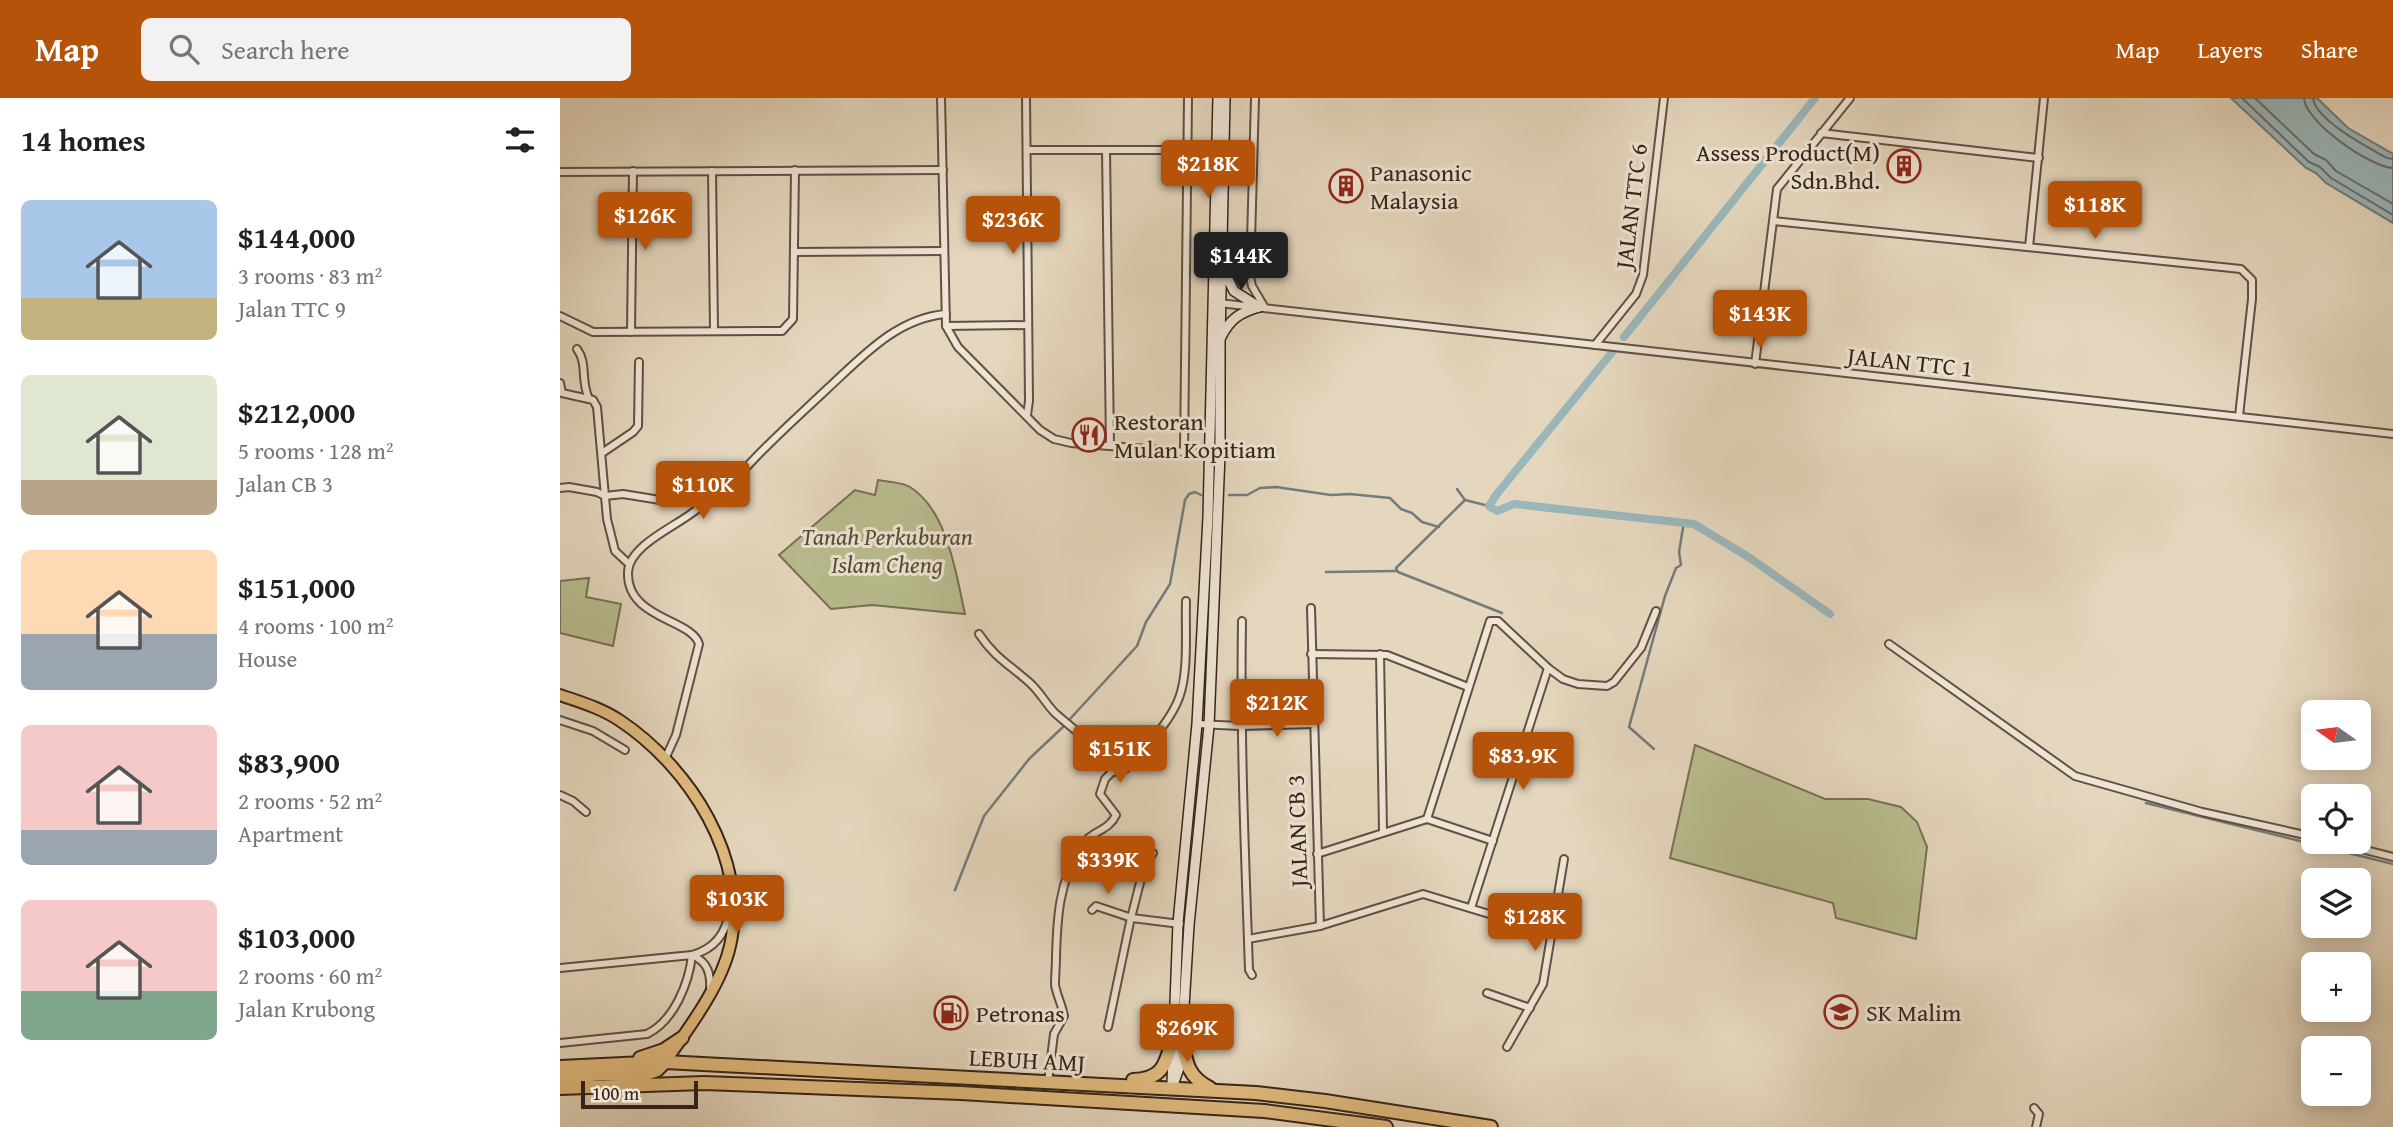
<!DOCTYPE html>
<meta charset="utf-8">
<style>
body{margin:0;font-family:"Gentium Book Plus",serif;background:#f2f2f2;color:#202124;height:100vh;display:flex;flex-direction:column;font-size:26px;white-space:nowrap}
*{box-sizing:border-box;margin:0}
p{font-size:23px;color:#757577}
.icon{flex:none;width:38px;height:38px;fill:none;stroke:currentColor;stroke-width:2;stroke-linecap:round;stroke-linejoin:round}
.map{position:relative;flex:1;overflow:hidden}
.sheet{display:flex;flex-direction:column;background:#fff;width:560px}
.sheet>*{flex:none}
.needle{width:46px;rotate:284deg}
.buttons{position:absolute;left:1741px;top:602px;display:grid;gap:14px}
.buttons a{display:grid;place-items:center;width:70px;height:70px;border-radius:10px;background:#fff;box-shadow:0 4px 18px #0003;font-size:35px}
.scale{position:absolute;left:21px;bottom:18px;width:117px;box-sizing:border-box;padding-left:7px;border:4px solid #362319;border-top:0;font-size:19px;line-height:24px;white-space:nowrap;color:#362319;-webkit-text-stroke:5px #eee5d5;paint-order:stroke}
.price{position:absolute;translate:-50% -60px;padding:0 16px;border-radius:7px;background:#b45309;color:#fff;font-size:23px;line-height:46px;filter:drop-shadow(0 2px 4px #0008)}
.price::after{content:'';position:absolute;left:50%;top:42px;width:21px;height:16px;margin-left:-10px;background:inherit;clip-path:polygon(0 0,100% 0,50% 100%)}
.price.active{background:#222;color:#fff}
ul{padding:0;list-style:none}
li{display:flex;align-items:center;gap:21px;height:175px;padding:0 21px}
li span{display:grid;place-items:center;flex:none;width:196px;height:140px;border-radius:10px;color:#555}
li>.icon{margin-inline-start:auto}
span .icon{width:84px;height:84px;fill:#fffc;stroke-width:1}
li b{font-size:30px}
h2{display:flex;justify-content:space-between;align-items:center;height:84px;padding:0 21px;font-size:30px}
header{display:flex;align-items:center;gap:42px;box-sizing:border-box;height:98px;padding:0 35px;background:#b45309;color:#fff}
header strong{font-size:33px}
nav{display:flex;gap:38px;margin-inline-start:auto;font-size:24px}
.search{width:490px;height:63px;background:#f2f2f2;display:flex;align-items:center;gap:18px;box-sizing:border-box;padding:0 24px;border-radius:10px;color:#757577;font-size:26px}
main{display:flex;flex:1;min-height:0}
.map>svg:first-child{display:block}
.green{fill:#b8bd8f;stroke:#777054;stroke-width:2}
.water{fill:#9ab7bc;stroke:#727c7b;stroke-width:2}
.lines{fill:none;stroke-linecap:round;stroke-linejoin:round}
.shore{stroke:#686d6a;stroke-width:2}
.stream{stroke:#727c7b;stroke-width:2.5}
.canal{stroke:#9ab7bc;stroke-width:8}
.street-casing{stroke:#625042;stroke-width:10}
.secondary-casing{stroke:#362319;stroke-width:12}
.primary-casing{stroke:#362319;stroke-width:14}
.highway-casing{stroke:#362319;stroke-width:16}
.street{stroke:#eee5d5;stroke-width:6}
.secondary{stroke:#eee5d5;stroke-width:9}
.primary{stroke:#e2bc7f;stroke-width:10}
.highway{stroke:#e2bc7f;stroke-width:12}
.labels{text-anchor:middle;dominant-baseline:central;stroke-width:6;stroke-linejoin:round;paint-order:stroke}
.poi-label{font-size:24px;fill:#362319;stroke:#eee5d5;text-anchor:start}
.street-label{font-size:24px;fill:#362319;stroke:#eee5d5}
.park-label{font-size:24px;font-style:italic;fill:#564a36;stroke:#eee5d5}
</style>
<header>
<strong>Map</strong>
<div class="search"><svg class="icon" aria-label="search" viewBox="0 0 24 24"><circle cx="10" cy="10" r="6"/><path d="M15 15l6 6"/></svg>Search here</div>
<nav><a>Map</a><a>Layers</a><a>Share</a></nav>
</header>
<main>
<section class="sheet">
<h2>14 homes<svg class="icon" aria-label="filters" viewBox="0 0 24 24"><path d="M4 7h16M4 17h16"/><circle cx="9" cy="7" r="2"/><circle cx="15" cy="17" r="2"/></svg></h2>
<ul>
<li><span style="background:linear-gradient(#a9c7e8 70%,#c2b280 0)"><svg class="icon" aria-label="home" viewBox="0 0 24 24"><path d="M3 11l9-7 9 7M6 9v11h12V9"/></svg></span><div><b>$144,000</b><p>3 rooms · 83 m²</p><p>Jalan TTC 9</p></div></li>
<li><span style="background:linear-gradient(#dfe7d0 75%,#b9a48a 0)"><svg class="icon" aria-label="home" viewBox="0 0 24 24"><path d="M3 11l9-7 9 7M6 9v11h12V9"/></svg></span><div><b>$212,000</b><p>5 rooms · 128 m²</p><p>Jalan CB 3</p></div></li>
<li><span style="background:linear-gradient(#ffd9b3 60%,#9aa5b1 0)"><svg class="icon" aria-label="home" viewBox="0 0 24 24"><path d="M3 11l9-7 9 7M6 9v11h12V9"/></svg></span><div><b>$151,000</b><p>4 rooms · 100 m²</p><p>House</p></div></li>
<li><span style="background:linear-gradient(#f6c9c9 75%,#9aa5b1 0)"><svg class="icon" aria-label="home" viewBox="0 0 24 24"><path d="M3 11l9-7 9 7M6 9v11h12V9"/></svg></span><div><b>$83,900</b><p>2 rooms · 52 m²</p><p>Apartment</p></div></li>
<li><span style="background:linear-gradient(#f6c9c9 65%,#7fa58c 0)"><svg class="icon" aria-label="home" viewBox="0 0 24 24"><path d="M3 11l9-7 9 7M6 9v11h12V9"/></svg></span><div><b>$103,000</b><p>2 rooms · 60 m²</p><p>Jalan Krubong</p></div></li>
</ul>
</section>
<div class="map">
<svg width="1833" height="1029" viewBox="0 0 1833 1029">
<rect width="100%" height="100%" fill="#e5d7be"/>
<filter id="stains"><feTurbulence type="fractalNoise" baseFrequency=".00286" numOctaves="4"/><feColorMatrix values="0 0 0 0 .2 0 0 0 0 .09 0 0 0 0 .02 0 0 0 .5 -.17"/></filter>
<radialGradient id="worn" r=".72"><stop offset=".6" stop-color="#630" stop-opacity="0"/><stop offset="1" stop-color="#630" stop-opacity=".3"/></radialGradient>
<g class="green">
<path d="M318 382C328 384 342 384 350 389 388 413 396 476 405 516L312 507 271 511 219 457 295 392 315 397Z"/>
<polygon points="29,480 26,499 61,506 53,548 0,535 0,483"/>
<polygon points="1135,647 1265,701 1308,701 1341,709 1357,724 1367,749 1356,841 1276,820 1273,805 1110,760"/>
</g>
<polygon class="water" points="1671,0 1757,0 1788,30 1833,56 1833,125 1766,85 1756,75 1746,70"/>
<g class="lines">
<g class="shore">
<polyline points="1682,0 1749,64 1760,69 1771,80 1833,117"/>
<polyline points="1695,0 1754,56 1766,62 1776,73 1833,106"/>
<path d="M1744 0C1745 24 1810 69 1833 70"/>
<path d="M1753 0C1755 22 1809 50 1827 60L1833 61"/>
</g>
<g class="stream">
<polyline points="897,391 905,402"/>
<polyline points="669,397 687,397 700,390 716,389 771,397 790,396 830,400 841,411 852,415 862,424 879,429"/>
<polyline points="929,408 905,402 836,470 838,474 942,515"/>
<polyline points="766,474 836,473"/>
<polyline points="510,621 577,548 586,524 610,486 625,402 629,396 635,394 641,397"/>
<polyline points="1094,651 1069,629 1105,498 1116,470 1121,467 1119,454 1124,424"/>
<polyline points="1586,705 1833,766"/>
<polyline points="395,792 424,718 469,661 504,628"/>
</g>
<g class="canal">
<polyline points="1064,239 1255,0"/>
<polyline points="1053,253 936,397 929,408 937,413 954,406 1134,426 1190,460 1270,516"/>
</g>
<defs>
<g id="street">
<polyline points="381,0 386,228 398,249 480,332 494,341 511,345 651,356"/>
<polyline points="466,0 469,303 467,317"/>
<polyline points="695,0 690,179 692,188 705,210"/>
<polyline points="1261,35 1479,60"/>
<polyline points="467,52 657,52"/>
<polyline points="546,52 550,348"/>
<polyline points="152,73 154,233"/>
<polyline points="0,74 383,72"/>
<polyline points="1214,123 1681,171 1692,182 1692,201 1679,318"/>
<polyline points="1469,149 1484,0"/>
<polyline points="234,154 384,153"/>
<polyline points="659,205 1833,336"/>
<polyline points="0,218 33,234 222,233 233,221 235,72"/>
<polyline points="386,228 467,227"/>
<polyline points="71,234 73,73"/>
<polyline points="1035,247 1076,196 1083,177 1104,0"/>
<path d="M17 251C28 266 20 282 29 301"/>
<polyline points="1195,266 1217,91 1290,0"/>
<polyline points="0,285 2,295 33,302 37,309 47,421 55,453 69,466"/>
<polyline points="42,355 73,334 78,328 79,264"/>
<polyline points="624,355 628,0"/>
<polyline points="0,390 9,389 37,394 45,398 63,396 100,402"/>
<polyline points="751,510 760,828"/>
<path d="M682 523C680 640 685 755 689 872L692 877"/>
<path d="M419 536C435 560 450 567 470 585 480 594 486 606 495 615 515 633 540 649 552 674 561 674 565 672 571 666 588 646 610 624 619 600 629 574 625 531 626 503"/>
<polyline points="1329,546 1515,678 1642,714 1754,739"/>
<polyline points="751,556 827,557 908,589"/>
<polyline points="820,556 823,733"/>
<polyline points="0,622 33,633 65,652"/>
<polyline points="637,626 680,628 753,626"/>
<path d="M105 661 116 637 139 546C132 521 66 521 68 474 69 448 114 429 132 415 145 405 159 396 170 385 184 373 195 359 208 347 227 328 247 310 266 292 301 260 336 220 386 216"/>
<polyline points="0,697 13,703 26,714"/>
<polyline points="867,721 930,523 938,523 988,570 1003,581 1018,586 1047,588 1054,584 1081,550 1096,513"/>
<polyline points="1774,744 1833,759"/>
<polyline points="757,756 867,721 933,743"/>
<polyline points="911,810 988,570"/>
<polyline points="532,812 536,808 572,820 620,826"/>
<polyline points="688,841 760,828 863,796 992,835"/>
<path d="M132 857C148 864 151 876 150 892"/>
<path d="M0 870 132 857C154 851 166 836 169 814"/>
<polyline points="927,895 970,910"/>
<polyline points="548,929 570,824 584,769 593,755"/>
<path d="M0 945 87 936C114 923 129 885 132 857"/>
<polyline points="947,949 983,886 1004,761"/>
<path d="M488 984 494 936 504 918C502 907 497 898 495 887 495 878 496 868 496 859 497 820 499 783 521 749 531 732 548 734 556 717L540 696 545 681 552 674"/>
<polyline points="1474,1010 1479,1016 1476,1029"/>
</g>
<g id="secondary">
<polyline points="663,171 674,193 699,209"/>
<path d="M661 239C670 221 679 215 699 209"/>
<polyline points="612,985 618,825 637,626 648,419 658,0"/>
<polyline points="612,990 619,970 622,942 629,827 649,628 660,356 660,241 665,0"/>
</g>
<path id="primary" d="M0 597C20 604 41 610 59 622 129 668 190 762 170 848 161 888 128 931 105 964"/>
<g id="highway">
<path d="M622 942C626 965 628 979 650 990"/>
<polyline points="80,960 104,952 122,940"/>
<polyline points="0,969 105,964 696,995 765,1003 931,1029"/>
<polyline points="0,980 42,976 86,976 97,972 105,964"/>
<path d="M573 982C603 981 605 967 613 941"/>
<polyline points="0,990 144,985 401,995 704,1013 826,1029"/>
</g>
</defs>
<use href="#street" class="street-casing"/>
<use href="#secondary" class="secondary-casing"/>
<use href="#primary" class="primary-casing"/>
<use href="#highway" class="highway-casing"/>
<use href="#street" class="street"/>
<use href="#secondary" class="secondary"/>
<use href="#primary" class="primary"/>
<use href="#highway" class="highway"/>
</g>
<defs>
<symbol id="building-ring" viewBox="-11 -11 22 22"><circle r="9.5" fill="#eee5d5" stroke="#8f2418" stroke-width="1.5"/><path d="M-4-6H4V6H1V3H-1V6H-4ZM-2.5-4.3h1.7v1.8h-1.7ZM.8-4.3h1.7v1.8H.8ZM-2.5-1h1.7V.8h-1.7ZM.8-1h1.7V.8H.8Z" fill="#8f2418"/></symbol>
<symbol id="restaurant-ring" viewBox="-11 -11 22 22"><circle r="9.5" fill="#eee5d5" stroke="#8f2418" stroke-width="1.5"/><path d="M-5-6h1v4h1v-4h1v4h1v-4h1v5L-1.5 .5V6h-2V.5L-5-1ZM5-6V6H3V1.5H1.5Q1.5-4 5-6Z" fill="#8f2418"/></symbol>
<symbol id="school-ring" viewBox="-11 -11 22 22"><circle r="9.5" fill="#eee5d5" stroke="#8f2418" stroke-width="1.5"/><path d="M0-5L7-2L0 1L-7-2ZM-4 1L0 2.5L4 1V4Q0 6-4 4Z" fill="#8f2418"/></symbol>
<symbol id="fuel-ring" viewBox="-11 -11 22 22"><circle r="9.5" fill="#eee5d5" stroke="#8f2418" stroke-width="1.5"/><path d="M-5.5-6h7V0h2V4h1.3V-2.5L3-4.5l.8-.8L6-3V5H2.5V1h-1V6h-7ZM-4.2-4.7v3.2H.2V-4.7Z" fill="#8f2418"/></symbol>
</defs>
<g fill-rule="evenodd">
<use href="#building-ring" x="1325" y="49" width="38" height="38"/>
<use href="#building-ring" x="767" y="69" width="38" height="38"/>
<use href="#restaurant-ring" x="510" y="318" width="38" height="38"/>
<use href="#school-ring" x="1262" y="895" width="38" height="38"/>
<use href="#fuel-ring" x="372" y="896" width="38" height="38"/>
</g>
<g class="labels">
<g class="poi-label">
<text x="1320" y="54" text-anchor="end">Assess Product(M)<tspan x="1320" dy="28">Sdn.Bhd.</tspan></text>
<text x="810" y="74">Panasonic<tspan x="810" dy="28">Malaysia</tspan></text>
<text x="554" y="323">Restoran<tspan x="554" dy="28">Mulan Kopitiam</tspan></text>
<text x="1306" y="914">SK Malim</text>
<text x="416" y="915">Petronas</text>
</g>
<g class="street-label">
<text transform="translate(1071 108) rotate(-83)">JALAN TTC 6</text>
<text transform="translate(1350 264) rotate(6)">JALAN TTC 1</text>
<text transform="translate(737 733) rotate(-92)">JALAN CB 3</text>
<text transform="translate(467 962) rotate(3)">LEBUH AMJ</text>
</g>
<g class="park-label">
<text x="327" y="438">Tanah Perkuburan<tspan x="327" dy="28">Islam Cheng</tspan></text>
</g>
</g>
<rect width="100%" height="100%" filter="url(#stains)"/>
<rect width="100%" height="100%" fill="url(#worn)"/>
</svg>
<div class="buttons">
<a><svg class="needle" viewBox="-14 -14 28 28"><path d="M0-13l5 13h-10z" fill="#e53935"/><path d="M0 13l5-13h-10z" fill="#757577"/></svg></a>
<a><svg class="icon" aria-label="locate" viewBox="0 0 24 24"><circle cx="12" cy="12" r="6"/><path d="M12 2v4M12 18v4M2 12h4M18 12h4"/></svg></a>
<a><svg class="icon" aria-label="layers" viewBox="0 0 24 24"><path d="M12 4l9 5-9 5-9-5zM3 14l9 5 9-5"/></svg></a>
<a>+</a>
<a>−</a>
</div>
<div class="scale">100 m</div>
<b class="price" style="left:648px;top:102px">$218K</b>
<b class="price" style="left:1535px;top:143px">$118K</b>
<b class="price" style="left:85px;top:154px">$126K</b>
<b class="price" style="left:453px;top:158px">$236K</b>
<b class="price active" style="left:681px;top:194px">$144K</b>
<b class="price" style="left:1200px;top:252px">$143K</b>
<b class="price" style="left:143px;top:423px">$110K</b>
<b class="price" style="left:717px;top:641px">$212K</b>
<b class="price" style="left:560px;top:687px">$151K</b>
<b class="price" style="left:963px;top:694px">$83.9K</b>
<b class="price" style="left:548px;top:798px">$339K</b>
<b class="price" style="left:177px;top:837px">$103K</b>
<b class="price" style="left:975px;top:855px">$128K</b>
<b class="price" style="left:627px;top:966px">$269K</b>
</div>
</main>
